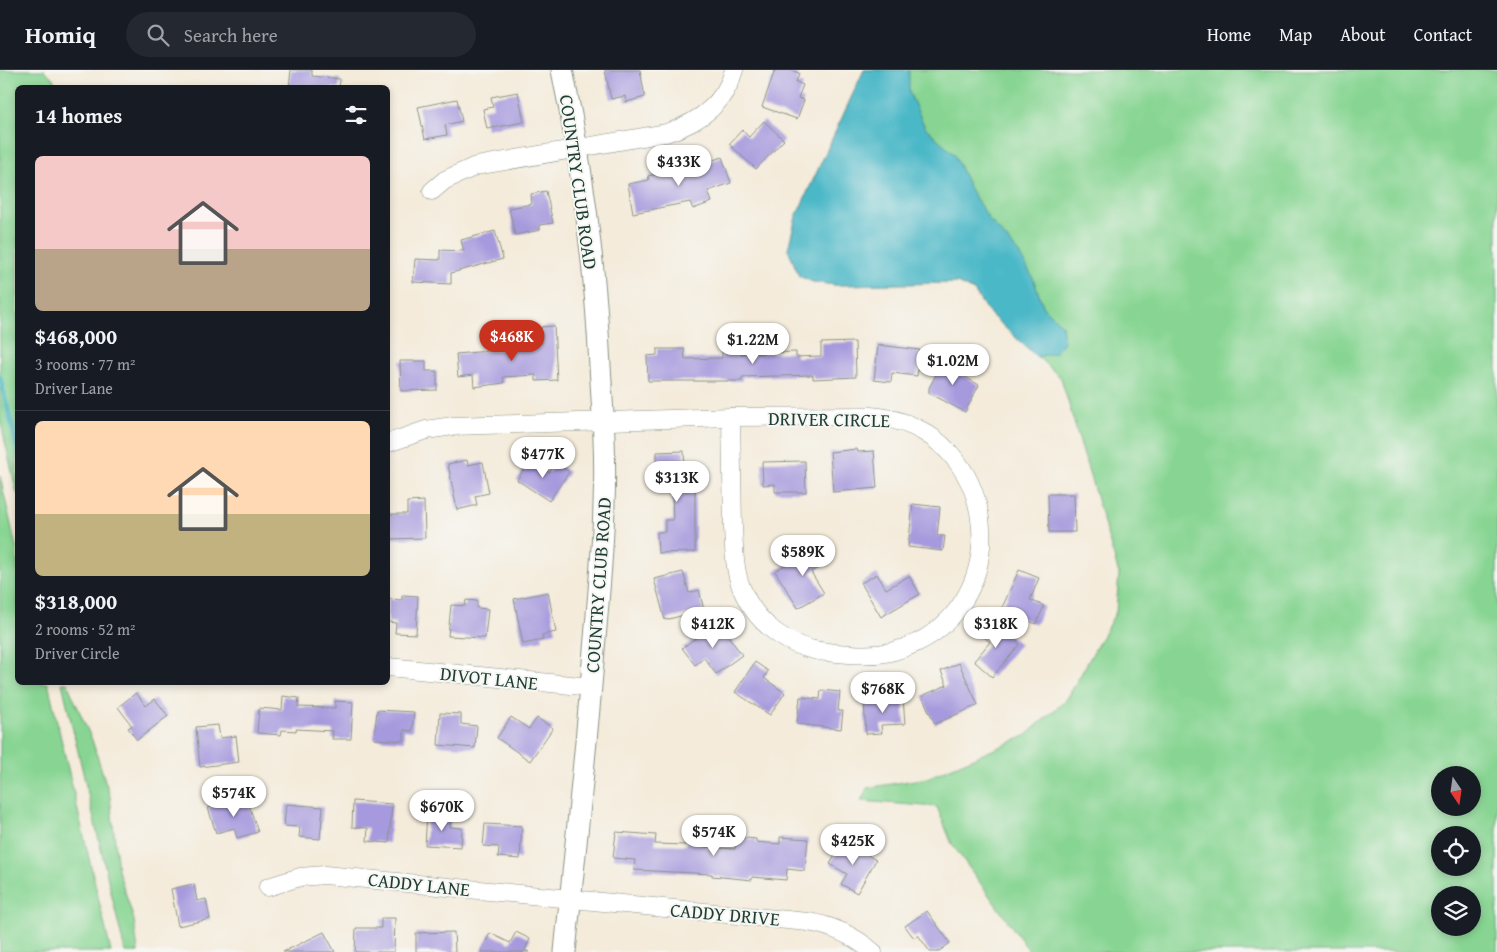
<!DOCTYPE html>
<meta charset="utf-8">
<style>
body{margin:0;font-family:"Gentium Book Plus",serif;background:#242831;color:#f1f3f6;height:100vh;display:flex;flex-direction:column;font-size:19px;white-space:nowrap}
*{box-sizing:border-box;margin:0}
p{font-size:16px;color:#9ea1a6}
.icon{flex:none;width:28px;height:28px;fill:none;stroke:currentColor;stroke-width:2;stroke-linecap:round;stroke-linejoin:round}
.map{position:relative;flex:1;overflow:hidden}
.sheet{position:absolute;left:15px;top:15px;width:375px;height:600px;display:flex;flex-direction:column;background:#171b24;border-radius:8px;box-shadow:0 2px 8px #0003}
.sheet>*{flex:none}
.needle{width:32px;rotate:167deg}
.controls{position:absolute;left:1431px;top:696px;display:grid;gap:10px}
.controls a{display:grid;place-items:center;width:50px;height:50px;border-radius:50%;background:#171b24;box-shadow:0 2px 8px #0003;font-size:25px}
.price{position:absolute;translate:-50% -42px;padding:0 11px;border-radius:18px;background:#fff;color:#222;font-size:16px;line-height:32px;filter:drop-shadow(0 1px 2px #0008)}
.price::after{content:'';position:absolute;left:50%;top:30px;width:15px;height:11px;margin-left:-8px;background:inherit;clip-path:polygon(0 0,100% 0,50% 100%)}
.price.selected{background:#c8321e;color:#fff}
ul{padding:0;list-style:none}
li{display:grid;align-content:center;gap:10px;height:265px;padding:0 20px}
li+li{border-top:1px solid #363941}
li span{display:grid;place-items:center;height:155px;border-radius:8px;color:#555}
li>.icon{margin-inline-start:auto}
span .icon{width:90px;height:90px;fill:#fffc;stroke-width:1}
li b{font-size:21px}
h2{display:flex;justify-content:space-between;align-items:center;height:60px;padding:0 20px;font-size:21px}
header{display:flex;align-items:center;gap:30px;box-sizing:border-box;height:70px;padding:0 25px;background:#171b24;border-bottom:1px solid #363941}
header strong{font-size:24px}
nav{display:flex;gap:28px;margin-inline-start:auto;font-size:18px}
.search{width:350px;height:45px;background:#242831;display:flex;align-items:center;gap:12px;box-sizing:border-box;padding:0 18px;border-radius:28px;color:#9ea1a6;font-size:19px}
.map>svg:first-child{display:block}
.green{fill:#88d593;stroke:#548964;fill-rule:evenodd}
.water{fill:#4bb8c7;stroke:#357a7e}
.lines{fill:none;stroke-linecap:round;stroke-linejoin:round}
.stream{stroke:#4bb8c7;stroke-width:4.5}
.building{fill:#a699dd}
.minor-casing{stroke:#8a9487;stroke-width:19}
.tertiary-casing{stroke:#8a9487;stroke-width:23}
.minor{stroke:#fff;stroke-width:18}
.tertiary{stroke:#fff;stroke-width:21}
.labels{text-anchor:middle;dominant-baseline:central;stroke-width:4;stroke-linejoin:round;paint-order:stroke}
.street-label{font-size:19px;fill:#1f3d34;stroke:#f6f6f2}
</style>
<header>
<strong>Homiq</strong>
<div class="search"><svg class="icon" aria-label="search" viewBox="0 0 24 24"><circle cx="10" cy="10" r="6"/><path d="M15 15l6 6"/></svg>Search here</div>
<nav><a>Home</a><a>Map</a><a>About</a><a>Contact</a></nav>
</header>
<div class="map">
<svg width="1497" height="882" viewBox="0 0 1497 882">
<rect width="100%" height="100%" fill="#f6f6f2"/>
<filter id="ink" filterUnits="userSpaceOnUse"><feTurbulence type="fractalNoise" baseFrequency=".02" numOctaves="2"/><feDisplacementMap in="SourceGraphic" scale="10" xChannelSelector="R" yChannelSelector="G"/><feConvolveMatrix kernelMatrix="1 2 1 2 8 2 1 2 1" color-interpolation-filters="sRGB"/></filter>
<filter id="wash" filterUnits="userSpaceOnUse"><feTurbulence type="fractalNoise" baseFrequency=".0096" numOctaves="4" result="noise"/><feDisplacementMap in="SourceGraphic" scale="20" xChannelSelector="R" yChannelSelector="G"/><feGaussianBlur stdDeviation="1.12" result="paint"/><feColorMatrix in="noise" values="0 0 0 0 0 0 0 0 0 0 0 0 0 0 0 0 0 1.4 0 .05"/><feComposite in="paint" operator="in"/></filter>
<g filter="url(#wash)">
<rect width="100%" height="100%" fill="#f4ebda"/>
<g class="green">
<polygon points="0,0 44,0 52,7 58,17 18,18 17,424 0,349"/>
<path d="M864 0H1497V882H1030L952 774 937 737 861 731 867 718 927 708 1025 666 1067 629 1116 542 1119 504 1061 308 988 242 974 221 957 213 835 215 813 212 799 206 788 179 796 147ZM1440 705H1472V738H1440ZM1440 765H1472V798H1440ZM1440 825H1472V858H1440Z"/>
<polygon points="0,406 17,481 18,612 48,613 111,882 0,882"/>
<polygon points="62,613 67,613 92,670 110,726 118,800 134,850 138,882 125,882"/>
</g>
<polygon class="water" points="864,0 909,0 909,22 925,57 954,84 970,119 988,148 1018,182 1033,208 1044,238 1062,255 1064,272 1055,283 1037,287 988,242 974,221 957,213 835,215 813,212 799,206 788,179 796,147"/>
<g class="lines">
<polyline class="stream" points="0,307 18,381"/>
</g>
<g id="blocks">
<g class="building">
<polygon points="291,0 312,0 312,6 340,9 339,18 289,18"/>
<polygon points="605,0 640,0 645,27 626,32 625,26 611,29"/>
<polygon points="775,0 790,0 799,3 796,12 803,15 798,28 804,30 797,49 762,37"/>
<polygon points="518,22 524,52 487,59 483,39 493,37 491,27"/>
<polygon points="457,29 462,51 445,55 447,65 425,69 418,37"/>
<polygon points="764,51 784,70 756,99 729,74 742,60 749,67"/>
<polygon points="722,87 731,113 708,121 712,132 693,139 690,132 633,143 628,114 649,110 648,106 667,102 667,106"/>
<polygon points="546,121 553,153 539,155 540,160 515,165 509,138 532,134 531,124"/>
<polygon points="495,161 503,189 451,203 451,214 413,212 415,189 440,190 440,180 464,181 461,170"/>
<polygon points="554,256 557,310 536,311 536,305 503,307 504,313 474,317 473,305 458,307 456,284 521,278 521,273 542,273 541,257"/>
<polygon points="855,272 856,307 813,309 813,305 742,307 742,311 648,311 647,286 657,285 657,279 684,279 685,289 722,288 722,274 741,273 741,284 796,282 796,287 821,286 821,273"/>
<polygon points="878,275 920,280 917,306 892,303 891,312 874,310"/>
<polygon points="945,287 964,297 960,304 979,315 965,342 929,323 929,318"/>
<polygon points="400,291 426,291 426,301 437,301 437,320 401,321"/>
<polygon points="857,379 858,382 874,381 877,418 833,422 830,382"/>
<polygon points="684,381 685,403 695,403 695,482 658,483 657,462 665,462 665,450 673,450 672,422 657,422 657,382"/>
<polygon points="467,390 468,395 483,392 489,423 475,426 477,435 457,440 448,394"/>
<polygon points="530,390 549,403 556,393 569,402 549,431 517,410"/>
<polygon points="805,391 806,422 775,422 775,414 763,415 762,392"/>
<polygon points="1048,424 1074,424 1075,462 1049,462"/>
<polygon points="424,431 425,468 388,469 388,444 407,444 407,432"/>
<polygon points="913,434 940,437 937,466 945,466 943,481 908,477"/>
<polygon points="817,476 827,493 811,502 824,523 798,538 775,501"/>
<polygon points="1019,500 1039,508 1030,530 1044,536 1036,554 1001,540"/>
<polygon points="683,502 689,523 699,520 704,540 665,550 654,509"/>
<polygon points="877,504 886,519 909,506 920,524 881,547 861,513"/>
<polygon points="548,522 556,562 542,565 543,570 523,574 514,529"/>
<polygon points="402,525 418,526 416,564 395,563 396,553 388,552 388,529 402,530"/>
<polygon points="466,530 477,531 477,538 488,539 485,568 448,566 451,535 465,536"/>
<polygon points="993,551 1020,574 992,607 974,591 990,572 981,565"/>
<polygon points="718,552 742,585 716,604 704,588 695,595 682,578"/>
<polygon points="755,592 768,601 764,608 785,623 770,645 735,622"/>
<polygon points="959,593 978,635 935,654 922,626 947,615 941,601"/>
<polygon points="821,620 840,622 838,641 843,641 841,659 797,654 800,627 820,629"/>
<polygon points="136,623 146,636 155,629 168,646 137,670 128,658 132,656 118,637"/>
<polygon points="283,626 299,628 298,637 335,638 335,631 353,632 351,669 332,669 333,661 296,659 296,661 282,660 281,665 257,663 259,638 282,640"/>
<polygon points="903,628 905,654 881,655 882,663 866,664 864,631"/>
<polygon points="377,640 414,642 412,661 404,660 404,671 374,669"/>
<polygon points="440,643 461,644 461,654 477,656 475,678 438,675"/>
<polygon points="511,647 529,659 537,648 553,658 530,691 497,668"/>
<polygon points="218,655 220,668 236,666 239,692 200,697 196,657"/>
<polygon points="244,726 245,735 249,735 258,762 237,768 234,758 216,763 208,738"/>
<polygon points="353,731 392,734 389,773 367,771 368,758 352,757"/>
<polygon points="286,734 323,737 320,769 299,767 300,757 284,756"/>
<polygon points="427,744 451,746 450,757 462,758 461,777 425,775"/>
<polygon points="485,754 522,756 520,789 498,787 499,777 483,776"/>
<polygon points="616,762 656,765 655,774 686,775 687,766 706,766 705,777 735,779 736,767 756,769 756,772 780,774 780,767 808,769 805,801 787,799 786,810 752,807 752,810 712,806 712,804 634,800 635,790 613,788"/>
<polygon points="844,771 876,790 857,823 841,814 847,804 830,794"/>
<polygon points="194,814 197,831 206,829 210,849 178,856 171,819"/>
<polygon points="927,841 950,873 938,882 930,882 918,865 914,868 905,856"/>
<polygon points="381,848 395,848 394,882 355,882 356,858 381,858"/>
<polygon points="324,862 335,882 283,882"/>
<polygon points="454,862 455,882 416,882 416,863"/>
<polygon points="516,862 530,869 525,880 529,882 481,882 490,863 510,873"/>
</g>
</g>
</g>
<g filter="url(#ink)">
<use href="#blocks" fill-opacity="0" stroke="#8a9487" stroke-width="1"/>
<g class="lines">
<defs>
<g id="minor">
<path d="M432 121 445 110 476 96 666 63C698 53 725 34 734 0"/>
<path d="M871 346C1006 357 1021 547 894 581 871 587 849 584 826 582 788 578 755 553 741 517 734 498 734 477 733 457 732 421 732 384 731 347Z"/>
<polyline points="388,373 426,360 453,356 731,347"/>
<polyline points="388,597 591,617"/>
<path d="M268 817 300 807 325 805 808 852C833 856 853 865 873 882"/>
</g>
<path id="tertiary" d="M562 0C583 98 595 196 600 296 603 342 606 388 604 434 603 483 598 532 594 580 586 681 575 782 565 882"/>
</defs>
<use href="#minor" class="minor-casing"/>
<use href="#tertiary" class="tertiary-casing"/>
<use href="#minor" class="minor"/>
<use href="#tertiary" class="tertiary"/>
</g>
</g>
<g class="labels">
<g class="street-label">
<text transform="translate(579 112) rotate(82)">COUNTRY CLUB ROAD</text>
<text transform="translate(829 349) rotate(1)">DRIVER CIRCLE</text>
<text transform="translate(598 515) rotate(-86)">COUNTRY CLUB ROAD</text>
<text transform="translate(489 608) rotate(6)">DIVOT LANE</text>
<text transform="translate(419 814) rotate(6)">CADDY LANE</text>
<text transform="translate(725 844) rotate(5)">CADDY DRIVE</text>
</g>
</g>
</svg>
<div class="controls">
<a><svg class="needle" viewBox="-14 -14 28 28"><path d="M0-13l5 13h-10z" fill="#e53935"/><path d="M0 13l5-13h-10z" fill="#9ea1a6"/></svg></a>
<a><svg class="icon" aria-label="locate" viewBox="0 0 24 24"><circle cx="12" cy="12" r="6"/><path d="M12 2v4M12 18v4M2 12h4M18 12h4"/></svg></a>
<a><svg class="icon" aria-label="layers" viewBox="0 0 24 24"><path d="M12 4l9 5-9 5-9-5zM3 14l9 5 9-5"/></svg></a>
</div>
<b class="price" style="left:679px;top:117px">$433K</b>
<b class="price selected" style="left:512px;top:292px">$468K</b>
<b class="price" style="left:753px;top:295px">$1.22M</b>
<b class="price" style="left:953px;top:316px">$1.02M</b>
<b class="price" style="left:543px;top:409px">$477K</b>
<b class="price" style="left:677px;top:433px">$313K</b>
<b class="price" style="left:803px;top:507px">$589K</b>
<b class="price" style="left:713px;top:579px">$412K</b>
<b class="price" style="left:996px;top:579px">$318K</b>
<b class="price" style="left:883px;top:644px">$768K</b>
<b class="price" style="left:234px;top:748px">$574K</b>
<b class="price" style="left:442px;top:762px">$670K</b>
<b class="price" style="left:714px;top:787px">$574K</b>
<b class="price" style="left:853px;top:796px">$425K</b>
<section class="sheet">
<h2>14 homes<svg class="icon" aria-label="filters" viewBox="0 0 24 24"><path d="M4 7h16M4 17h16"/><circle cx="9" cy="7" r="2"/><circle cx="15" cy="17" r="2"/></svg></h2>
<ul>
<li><span style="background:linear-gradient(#f6c9c9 60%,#b9a48a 0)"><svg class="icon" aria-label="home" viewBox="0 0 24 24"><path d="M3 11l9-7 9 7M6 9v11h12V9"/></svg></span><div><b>$468,000</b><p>3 rooms · 77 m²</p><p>Driver Lane</p></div></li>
<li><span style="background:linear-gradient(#ffd9b3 60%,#c2b280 0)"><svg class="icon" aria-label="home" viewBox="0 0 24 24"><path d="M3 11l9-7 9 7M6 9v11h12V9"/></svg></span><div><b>$318,000</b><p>2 rooms · 52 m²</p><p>Driver Circle</p></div></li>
</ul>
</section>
</div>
